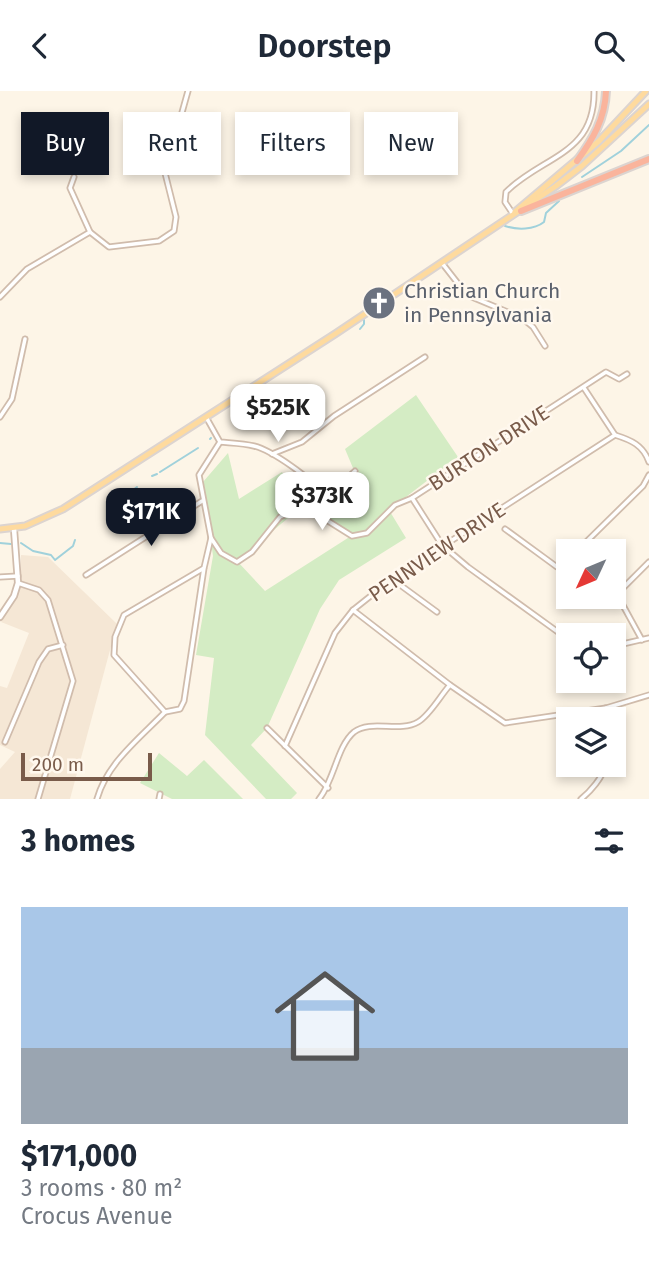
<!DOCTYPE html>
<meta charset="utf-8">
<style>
body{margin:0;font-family:"Fira Sans",sans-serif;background:#f6f6f7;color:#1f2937;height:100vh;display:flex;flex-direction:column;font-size:26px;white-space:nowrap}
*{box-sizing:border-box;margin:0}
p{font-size:23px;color:#747a83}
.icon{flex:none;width:38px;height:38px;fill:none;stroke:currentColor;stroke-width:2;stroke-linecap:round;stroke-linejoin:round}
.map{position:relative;height:708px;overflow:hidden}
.side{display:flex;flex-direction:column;background:#fff;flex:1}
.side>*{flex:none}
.banner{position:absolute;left:21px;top:21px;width:607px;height:63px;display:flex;gap:14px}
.needle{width:46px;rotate:226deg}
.tools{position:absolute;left:556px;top:448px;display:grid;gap:14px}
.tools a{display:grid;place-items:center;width:70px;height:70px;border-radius:0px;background:#fff;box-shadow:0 4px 10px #0003;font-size:35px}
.scale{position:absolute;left:21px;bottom:18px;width:131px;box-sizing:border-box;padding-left:7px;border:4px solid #795b4a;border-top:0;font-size:19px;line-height:24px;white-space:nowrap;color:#795b4a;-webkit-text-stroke:5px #fff8ee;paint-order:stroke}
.price{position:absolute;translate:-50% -60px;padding:0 16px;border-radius:14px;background:#fff;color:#222;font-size:23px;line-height:46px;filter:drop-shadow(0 2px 4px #0008)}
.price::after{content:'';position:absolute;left:50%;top:42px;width:21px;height:16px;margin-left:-10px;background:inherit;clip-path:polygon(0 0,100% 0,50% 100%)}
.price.on{background:#111827;color:#fff}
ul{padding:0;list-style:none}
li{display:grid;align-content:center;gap:14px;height:371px;padding:0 21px}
li span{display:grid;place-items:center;height:217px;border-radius:0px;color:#555}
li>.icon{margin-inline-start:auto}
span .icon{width:126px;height:126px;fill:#fffc;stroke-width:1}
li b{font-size:30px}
h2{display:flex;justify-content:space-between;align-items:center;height:84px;padding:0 21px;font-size:30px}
.chip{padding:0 24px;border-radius:0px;background:#fff;box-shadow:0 4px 10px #0003;font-size:24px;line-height:63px}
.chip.on{background:#111827;color:#fff}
header{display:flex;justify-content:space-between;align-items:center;height:91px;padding:0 21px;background:#fff;font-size:32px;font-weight:600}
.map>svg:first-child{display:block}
.residential{fill:#f5e7d5}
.green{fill:#d4ecc4}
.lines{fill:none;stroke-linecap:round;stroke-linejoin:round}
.stream{stroke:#a0d1db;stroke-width:2}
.minor-casing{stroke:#d0bcac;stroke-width:7}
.tertiary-casing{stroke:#d0bcac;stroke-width:8}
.primary-casing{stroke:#dcd4d0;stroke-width:9}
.motorway-casing{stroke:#dcd4d0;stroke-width:10}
.minor{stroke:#fff;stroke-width:3.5}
.tertiary{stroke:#fff;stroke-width:4.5}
.primary{stroke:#feda9e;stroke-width:5}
.motorway{stroke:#fab49c;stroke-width:6}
.labels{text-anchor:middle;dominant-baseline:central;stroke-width:5;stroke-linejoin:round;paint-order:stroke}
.worship-label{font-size:21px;fill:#5b616d;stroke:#fff8ee;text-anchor:start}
.street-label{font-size:21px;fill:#795b4a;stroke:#fff8ee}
</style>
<header><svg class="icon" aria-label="back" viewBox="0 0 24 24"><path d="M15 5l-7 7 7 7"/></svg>Doorstep<svg class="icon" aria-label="search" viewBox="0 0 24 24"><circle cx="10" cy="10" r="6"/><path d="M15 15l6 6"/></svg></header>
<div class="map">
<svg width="649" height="708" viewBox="0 0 649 708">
<rect width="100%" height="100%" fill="#fdf5e7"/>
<polygon class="residential" points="21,464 48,466 117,533 70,708 0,708 0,678 15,661 0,654 0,595 7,597 29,542 1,531 17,505 21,484"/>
<g class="green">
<polygon points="416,304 458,366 389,419 406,447 339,489 320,518 267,637 251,654 297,702 291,708 266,708 205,644 214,567 196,564 213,465 203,391 228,362 239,408 282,381 301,416 237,470 265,500 351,445 312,413 358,389 345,358"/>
<polygon points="159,662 187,685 204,669 243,708 172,708 140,692"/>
</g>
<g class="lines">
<g class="stream">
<polyline points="582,86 621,60 649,34"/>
<path d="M505 135C517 139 534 139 544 131L546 122 559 110"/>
<polyline points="363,221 368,216"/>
<polyline points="360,238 364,233 364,229"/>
<polyline points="256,325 277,314 275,303 277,296"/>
<polyline points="210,348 211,347"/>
<polyline points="160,381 198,357"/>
<polyline points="152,385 157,383"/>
<polyline points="133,399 137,396"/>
<polyline points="0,452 11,453"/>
<polyline points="21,452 33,460 51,464 55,469 73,455 75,449"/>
</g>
<defs>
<g id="minor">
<polyline points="74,86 70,97 90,141 109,156 159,150 174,140 176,126 165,82 188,0"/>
<path d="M513 123 505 111 506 101C542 65 595 64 594 0"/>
<polyline points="442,172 467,204 522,227 533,236 545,255"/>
<polyline points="0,206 27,178 90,141"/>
<path d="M584 297 615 344C631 349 643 354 649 371"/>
<polyline points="0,326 12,308 25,248"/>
<path d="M206 326 220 351C231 352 243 352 254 355 270 359 315 388 320 403"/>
<polyline points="272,363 302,351 334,325 425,266"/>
<polyline points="412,407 442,454 468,476 569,549"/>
<polyline points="304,415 352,445 367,442 395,414 412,407 606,281 619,288 627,283"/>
<polyline points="505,438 557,476 569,468"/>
<polyline points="211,447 221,462 237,471 252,461 280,426 304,415 342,392 355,380"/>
<polyline points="577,460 643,395 649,384"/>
<polyline points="204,477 124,524 115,546 114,564 165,621 180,618 184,610 204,477 211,447 199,384 220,351"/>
<polyline points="86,484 202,410"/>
<polyline points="0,486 18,485"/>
<polyline points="392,488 437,521"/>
<polyline points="18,492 39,499 48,509 73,590 38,708"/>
<polyline points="614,498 642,549"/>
<polyline points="618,502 649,471"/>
<polyline points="353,519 450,594 505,632 606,617 649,604"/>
<polyline points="614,555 649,547"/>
<polyline points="606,617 607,628"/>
<polyline points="267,637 328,697"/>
<polyline points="5,651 39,571 48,558 63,554"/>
<polyline points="285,655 335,542 353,519 392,488 615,344"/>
<path d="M97 708C107 672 140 647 165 621"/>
<polyline points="159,708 160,703"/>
<path d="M319 708C334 690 337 655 354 641 371 628 399 642 418 631 430 624 440 605 450 594"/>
<path d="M581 708C591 700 602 687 606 674"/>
</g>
<polyline id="tertiary" points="0,526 14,505 18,492 14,438"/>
<g id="primary">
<polyline points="515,121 599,50 646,0"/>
<polyline points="0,438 25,435 63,418 335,243 556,95 582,75 649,13"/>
</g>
<g id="motorway">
<path d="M577 70C593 48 605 28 606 0"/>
<polyline points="521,120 649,68"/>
</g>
</defs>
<use href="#minor" class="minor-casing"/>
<use href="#tertiary" class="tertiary-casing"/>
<use href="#primary" class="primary-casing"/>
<use href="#motorway" class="motorway-casing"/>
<use href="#minor" class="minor"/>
<use href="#tertiary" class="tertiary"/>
<use href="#primary" class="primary"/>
<use href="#motorway" class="motorway"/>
</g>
<defs>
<symbol id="church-disc" viewBox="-11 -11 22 22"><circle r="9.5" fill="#6b7280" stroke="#fff8ee"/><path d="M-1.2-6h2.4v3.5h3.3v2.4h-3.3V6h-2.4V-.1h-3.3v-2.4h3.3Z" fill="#fff"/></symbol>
</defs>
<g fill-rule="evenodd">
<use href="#church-disc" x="360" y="193" width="38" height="38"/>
</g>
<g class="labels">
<g class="worship-label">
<text x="404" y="200">Christian Church<tspan x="404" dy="24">in Pennsylvania</tspan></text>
</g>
<g class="street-label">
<text transform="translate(489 357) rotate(-33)">BURTON DRIVE</text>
<text transform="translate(437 461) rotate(-34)">PENNVIEW DRIVE</text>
</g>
</g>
</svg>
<div class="tools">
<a><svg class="needle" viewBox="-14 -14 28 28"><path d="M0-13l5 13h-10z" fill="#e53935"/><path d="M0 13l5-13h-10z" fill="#747a83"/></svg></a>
<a><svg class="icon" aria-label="locate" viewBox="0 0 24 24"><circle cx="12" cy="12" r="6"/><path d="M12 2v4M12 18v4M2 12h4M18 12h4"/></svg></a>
<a><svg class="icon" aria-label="layers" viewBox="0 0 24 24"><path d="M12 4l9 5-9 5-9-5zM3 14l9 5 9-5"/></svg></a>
</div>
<div class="scale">200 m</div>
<b class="price" style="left:278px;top:353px">$525K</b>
<b class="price" style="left:322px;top:441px">$373K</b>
<b class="price on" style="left:151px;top:457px">$171K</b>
<div class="banner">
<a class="chip on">Buy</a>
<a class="chip">Rent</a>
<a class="chip">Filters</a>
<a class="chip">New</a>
</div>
</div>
<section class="side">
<h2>3 homes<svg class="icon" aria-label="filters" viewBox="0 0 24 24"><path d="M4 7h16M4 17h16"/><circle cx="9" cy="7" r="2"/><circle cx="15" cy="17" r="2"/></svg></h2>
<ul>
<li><span style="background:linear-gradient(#a9c7e8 65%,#9aa5b1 0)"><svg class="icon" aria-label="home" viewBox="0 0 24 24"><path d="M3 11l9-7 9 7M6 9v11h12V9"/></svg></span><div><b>$171,000</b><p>3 rooms · 80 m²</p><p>Crocus Avenue</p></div></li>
</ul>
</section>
